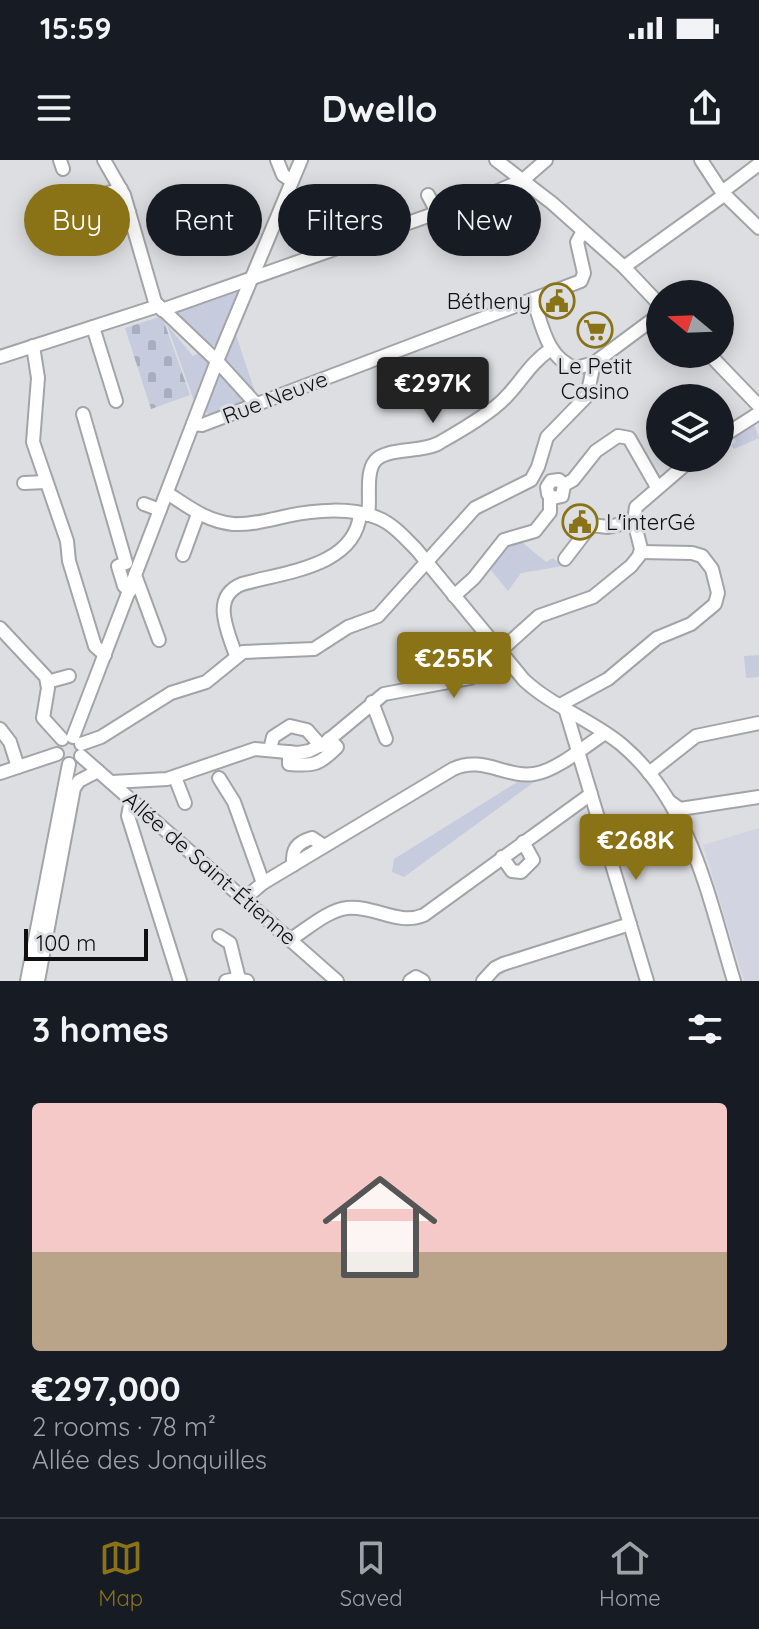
<!DOCTYPE html>
<meta charset="utf-8">
<style>
body{margin:0;font-family:Quicksand,sans-serif;background:#20242c;color:#f1f3f6;height:100vh;display:flex;flex-direction:column;font-size:30px;white-space:nowrap}
*{box-sizing:border-box;margin:0}
p{font-size:26px;color:#9ea1a6}
.icon{flex:none;width:44px;height:44px;fill:none;stroke:currentColor;stroke-width:2;stroke-linecap:round;stroke-linejoin:round}
.map{position:relative;height:821px;overflow:hidden}
.sheet{display:flex;flex-direction:column;background:#171b24;flex:1}
.sheet>*{flex:none}
.hud{position:absolute;left:24px;top:24px;width:712px;height:72px;display:flex;gap:16px}
.needle{width:52px;rotate:289deg}
.tools{position:absolute;left:646px;top:120px;display:grid;gap:16px}
.tools a{display:grid;place-items:center;width:88px;height:88px;border-radius:50%;background:#171b24;box-shadow:0 4px 20px #0003;font-size:40px}
.scale{position:absolute;left:24px;bottom:20px;width:124px;box-sizing:border-box;padding-left:8px;border:4px solid #101011;border-top:0;font-size:22px;line-height:28px;white-space:nowrap;color:#101011;-webkit-text-stroke:6px #dddee2;paint-order:stroke}
.price{position:absolute;translate:-50% -68px;padding:0 18px;border-radius:8px;background:#897316;color:#fff;font-size:26px;line-height:52px;filter:drop-shadow(0 2px 4px #0008)}
.price::after{content:'';position:absolute;left:50%;top:48px;width:24px;height:18px;margin-left:-12px;background:inherit;clip-path:polygon(0 0,100% 0,50% 100%)}
.price.on{background:#222;color:#fff}
ul{padding:0;list-style:none}
li{display:grid;align-content:center;gap:16px;height:424px;padding:0 32px}
li span{display:grid;place-items:center;height:248px;border-radius:8px;color:#555}
li>.icon{margin-inline-start:auto}
span .icon{width:144px;height:144px;fill:#fffc;stroke-width:1}
li b{font-size:34px}
h2{display:flex;justify-content:space-between;align-items:center;height:96px;padding:0 32px;font-size:34px}
.chip{padding:0 28px;border-radius:36px;background:#171b24;box-shadow:0 4px 20px #0003;font-size:28px;line-height:72px}
.chip.on{background:#897316;color:#fff}
.status{display:flex;justify-content:space-between;align-items:center;height:56px;padding:0 40px;background:#171b24;direction:ltr}
.status svg{height:22px;fill:currentColor}
header{display:flex;justify-content:space-between;align-items:center;height:104px;padding:0 32px;background:#171b24;font-size:36px;font-weight:700}
.tabs{display:flex;justify-content:space-around;align-items:center;height:112px;border-top:2px solid #363941;background:#171b24;font-size:22px;color:#9ea1a6}
.tabs a{display:grid;justify-items:center;gap:4px}
.tabs .on{color:#897316}
.map>svg:first-child{display:block}
.built{fill:#d2d5e1}
.green{fill:#c6cbde}
.cemetery{fill:url(#cemetery-stones)}
.lines{fill:none;stroke-linecap:round;stroke-linejoin:round}
.minor-casing{stroke:#a2a4a7;stroke-width:16}
.minor{stroke:#fff;stroke-width:12}
.labels{text-anchor:middle;dominant-baseline:central;stroke-width:6;stroke-linejoin:round;paint-order:stroke}
.poi-label{font-size:22px;fill:#101011;stroke:#dddee2;text-anchor:end}
.street-label{font-size:22px;fill:#101011;stroke:#dddee2}
</style>
<div class="status"><b>15:59</b><svg viewBox="0 0 49 12"><path d="M0 12V9h3v3zM5 12V6h3v6zM10 12V3h3v9zM15 12V0h3v12zM26 1h20v11H26zM47 4h2v5h-2z"/></svg></div>
<header><svg class="icon" aria-label="menu" viewBox="0 0 24 24"><path d="M4 6h16M4 12h16M4 18h16"/></svg>Dwello<svg class="icon" aria-label="share" viewBox="0 0 24 24"><path d="M12 15V3M7 8l5-5 5 5M5 13v7h14v-7"/></svg></header>
<div class="map">
<svg width="759" height="821" viewBox="0 0 759 821">
<defs>
<pattern id="cemetery-stones" width="16" height="16" patternUnits="userSpaceOnUse" patternTransform="scale(2)"><rect width="16" height="16" fill="#c6cbde"/><path d="M2 7V4a2 2 0 0 1 4 0v3zM10 15v-3a2 2 0 0 1 4 0v3z" fill="#a9adbd"/></pattern>
</defs>
<rect width="100%" height="100%" fill="#dddee2"/>
<polygon class="built" points="759,668 759,821 744,821 703,685"/>
<g class="green">
<polygon points="237,127 239,135 217,185 208,187 176,155 177,148"/>
<polygon points="167,165 193,196 200,192 210,202 194,241"/>
<polygon points="235,172 256,235 223,203"/>
<polygon points="220,213 245,240 242,250 209,254 205,251"/>
<polygon points="754,264 759,278 734,289 731,285 736,282 733,277"/>
<polygon points="514,383 523,383 546,402 553,398 563,406 521,413 508,431 491,410 506,386"/>
<polygon points="759,495 759,517 746,518 744,496"/>
<polygon points="519,621 533,623 404,717 392,712 394,699"/>
</g>
<polygon class="cemetery" points="162,156 190,235 151,249 125,168"/>
<g class="lines">
<defs>
<g id="minor">
<polyline points="60,0 63,9"/>
<polyline points="104,0 124,35 155,142 217,201 256,244"/>
<polyline points="277,0 283,15 292,21"/>
<polyline points="496,0 552,43 624,107 660,145"/>
<polyline points="701,0 722,32 759,68"/>
<polyline points="722,32 759,4"/>
<polyline points="428,35 437,52"/>
<polyline points="54,50 121,29"/>
<polyline points="61,74 129,52"/>
<polyline points="624,107 724,35"/>
<path d="M533 139C542 165 547 199 576 208L594 203 660 154"/>
<polyline points="162,150 493,33 523,20 546,0"/>
<polyline points="93,167 116,241"/>
<polyline points="33,186 38,218 33,282 67,381 69,401 95,486 105,495"/>
<polyline points="709,194 759,246"/>
<polyline points="0,197 158,146"/>
<polyline points="83,254 126,403 118,406 124,426 130,431"/>
<polyline points="193,264 202,265 581,121 584,113 577,82 583,71"/>
<polyline points="720,278 759,253"/>
<polyline points="24,323 46,322"/>
<polyline points="564,325 559,320 551,321 547,327 548,334 553,338 562,336 564,325 573,320 596,291 618,276 629,278 657,327"/>
<path d="M167 333C189 347 206 361 233 364 251 365 269 360 287 356 314 350 352 347 378 358 393 364 405 378 416 389L524 520C553 547 592 560 622 585 691 643 709 739 734 821"/>
<polyline points="144,344 160,350"/>
<path d="M368 355C371 340 365 313 375 301 386 287 422 293 439 283 458 272 490 254 505 238 523 220 528 205 551 189"/>
<polyline points="183,395 198,354"/>
<polyline points="565,399 591,365 608,367 634,361"/>
<polyline points="135,415 159,480"/>
<polyline points="454,436 474,418 504,380 535,371 550,352 550,337"/>
<polyline points="0,468 46,517 48,528 43,558 62,579"/>
<path d="M236 496C228 471 210 437 242 424 284 412 355 407 360 354"/>
<polyline points="47,522 69,516"/>
<polyline points="372,542 386,579"/>
<polyline points="560,545 608,519 657,478 691,464 715,444 718,433 712,409 702,396 692,393 641,392"/>
<polyline points="565,548 647,821"/>
<polyline points="0,569 10,582 18,607"/>
<polyline points="73,577 217,201 301,0"/>
<polyline points="81,584 101,577 171,533 206,522 243,492 314,489 348,467 378,456 475,348 531,320 538,307 547,277 587,236 594,203"/>
<polyline points="270,590 273,577 290,566 307,570 321,586"/>
<path d="M289 592V604C314 606 319 605 337 587L329 579"/>
<polyline points="81,596 337,821"/>
<polyline points="0,613 57,594"/>
<polyline points="649,613 696,576 759,563"/>
<polyline points="175,617 185,643"/>
<polyline points="219,618 234,642 263,723"/>
<polyline points="112,622 167,619 255,589 298,593 309,591 325,583 384,534 470,518 539,456 593,437 631,406 639,396 641,389 634,361 636,347 693,298"/>
<polyline points="131,640 128,656 180,821"/>
<polyline points="669,641 680,649 759,637"/>
<polyline points="502,697 512,711 521,712 533,700 523,682"/>
<path d="M293 705C292 689 296 683 312 678L324 686"/>
<path d="M244 739 263 723 453 609C482 595 506 618 534 614 556 611 587 585 605 573"/>
<polyline points="219,776 230,783 239,819"/>
<path d="M291 779C307 769 328 750 347 748 374 745 398 766 424 755L591 634"/>
<polyline points="27,821 69,604"/>
<polyline points="38,821 74,628 79,621 98,611"/>
<polyline points="226,821 236,819 247,821"/>
<polyline points="410,821 416,817 423,821"/>
<polyline points="483,821 495,808 503,804 630,764"/>
</g>
</defs>
<use href="#minor" class="minor-casing"/>
<use href="#minor" class="minor"/>
</g>
<defs>
<symbol id="civic-ring" viewBox="-11 -11 22 22"><circle r="9.5" fill="#dddee2" stroke="#897316" stroke-width="1.5"/><path d="M-.6-6.5H3V-4.5H.6V-3L4-1V1h2V6H-6V1h2V-1L-.6-3ZM-1.2 2.5V6h2.4V2.5Z" fill="#897316"/></symbol>
<symbol id="supermarket-ring" viewBox="-11 -11 22 22"><circle r="9.5" fill="#dddee2" stroke="#897316" stroke-width="1.5"/><path d="M-6-5.5h2.5l.6 2H6L4.5 2H-2.5L-4.4-4H-6ZM-1.5 3.2a1.3 1.3 0 1 0 .1 0ZM3 3.2a1.3 1.3 0 1 0 .1 0Z" fill="#897316"/></symbol>
</defs>
<g fill-rule="evenodd">
<use href="#civic-ring" x="537" y="121" width="40" height="40"/>
<use href="#supermarket-ring" x="575" y="150" width="40" height="40"/>
<use href="#civic-ring" x="560" y="342" width="40" height="40"/>
</g>
<g class="labels">
<g class="poi-label">
<text x="531" y="141">Bétheny</text>
<text x="595" y="206" text-anchor="middle">Le Petit<tspan x="595" dy="25">Casino</tspan></text>
<text x="606" y="362" text-anchor="start">L'interGé</text>
</g>
<g class="street-label">
<text transform="translate(275 237) rotate(-21)">Rue Neuve</text>
<text transform="translate(210 708) rotate(41)">Allée de Saint-Étienne</text>
</g>
</g>
</svg>
<div class="tools">
<a><svg class="needle" viewBox="-14 -14 28 28"><path d="M0-13l5 13h-10z" fill="#e53935"/><path d="M0 13l5-13h-10z" fill="#9ea1a6"/></svg></a>
<a><svg class="icon" aria-label="layers" viewBox="0 0 24 24"><path d="M12 4l9 5-9 5-9-5zM3 14l9 5 9-5"/></svg></a>
</div>
<div class="scale">100 m</div>
<b class="price on" style="left:433px;top:265px">€297K</b>
<b class="price" style="left:454px;top:540px">€255K</b>
<b class="price" style="left:636px;top:722px">€268K</b>
<div class="hud">
<a class="chip on">Buy</a>
<a class="chip">Rent</a>
<a class="chip">Filters</a>
<a class="chip">New</a>
</div>
</div>
<section class="sheet">
<h2>3 homes<svg class="icon" aria-label="filters" viewBox="0 0 24 24"><path d="M4 7h16M4 17h16"/><circle cx="9" cy="7" r="2"/><circle cx="15" cy="17" r="2"/></svg></h2>
<ul>
<li><span style="background:linear-gradient(#f6c9c9 60%,#b9a48a 0)"><svg class="icon" aria-label="home" viewBox="0 0 24 24"><path d="M3 11l9-7 9 7M6 9v11h12V9"/></svg></span><div><b>€297,000</b><p>2 rooms · 78 m²</p><p>Allée des Jonquilles</p></div></li>
</ul>
</section>
<nav class="tabs">
<a class="on"><svg class="icon" aria-label="map" viewBox="0 0 24 24"><path d="M3 6l6-2 6 2 6-2v14l-6 2-6-2-6 2zM9 4v14M15 6v14"/></svg>Map</a>
<a><svg class="icon" aria-label="saved" viewBox="0 0 24 24"><path d="M7 4h10v16l-5-4-5 4z"/></svg>Saved</a>
<a><svg class="icon" aria-label="home" viewBox="0 0 24 24"><path d="M3 11l9-7 9 7M6 9v11h12V9"/></svg>Home</a>
</nav>
